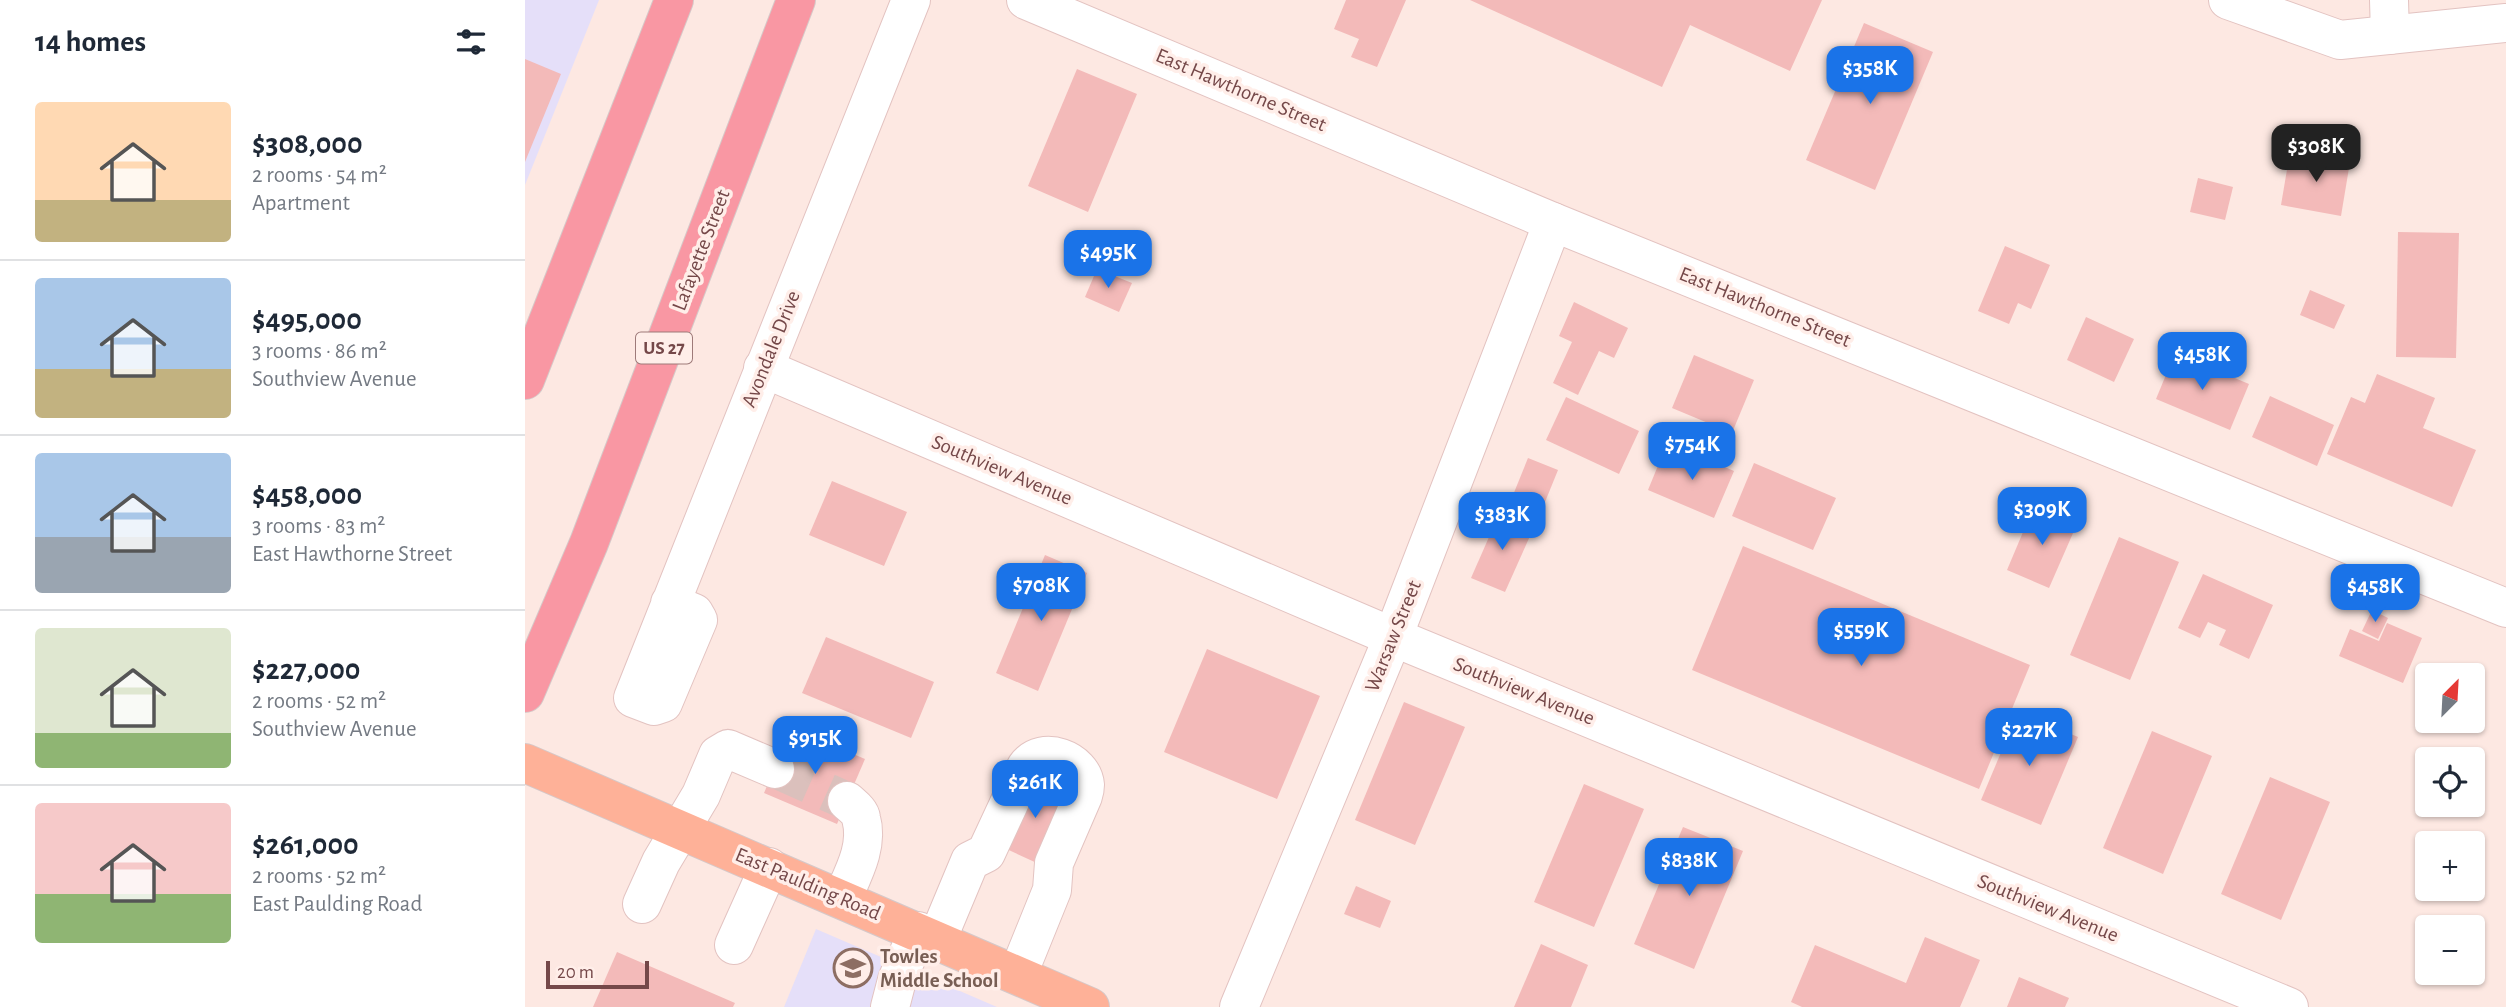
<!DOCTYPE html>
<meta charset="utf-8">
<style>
body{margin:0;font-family:"Alegreya Sans",sans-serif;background:#f6f6f7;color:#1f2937;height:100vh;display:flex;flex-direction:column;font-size:26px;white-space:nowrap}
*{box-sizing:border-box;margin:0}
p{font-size:23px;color:#747a83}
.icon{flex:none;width:38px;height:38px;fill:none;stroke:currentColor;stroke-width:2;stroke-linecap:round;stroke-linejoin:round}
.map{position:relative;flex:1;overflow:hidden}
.side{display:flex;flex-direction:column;background:#fff;width:525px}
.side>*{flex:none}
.needle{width:46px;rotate:24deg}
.tools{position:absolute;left:1890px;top:663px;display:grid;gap:14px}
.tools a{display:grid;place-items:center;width:70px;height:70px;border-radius:7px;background:#fff;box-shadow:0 2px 5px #0004;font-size:35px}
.scale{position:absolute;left:21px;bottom:18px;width:103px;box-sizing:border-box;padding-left:7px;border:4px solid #754849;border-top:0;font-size:19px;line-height:24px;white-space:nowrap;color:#754849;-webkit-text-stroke:5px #ffeee9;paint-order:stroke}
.price{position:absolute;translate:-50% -60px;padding:0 16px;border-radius:14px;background:#1a73e8;color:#fff;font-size:23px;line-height:46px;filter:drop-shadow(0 2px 4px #0008)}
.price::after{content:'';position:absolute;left:50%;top:42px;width:21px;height:16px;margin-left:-10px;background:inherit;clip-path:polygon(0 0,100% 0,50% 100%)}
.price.current{background:#222;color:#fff}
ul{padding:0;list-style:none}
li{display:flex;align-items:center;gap:21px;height:175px;padding:0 35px}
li+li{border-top:2px solid #e0e1e3}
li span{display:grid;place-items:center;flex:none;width:196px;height:140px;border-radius:7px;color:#555}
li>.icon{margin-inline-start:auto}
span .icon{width:84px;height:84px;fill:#fffc;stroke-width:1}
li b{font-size:30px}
h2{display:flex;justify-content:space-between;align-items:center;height:84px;padding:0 35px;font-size:30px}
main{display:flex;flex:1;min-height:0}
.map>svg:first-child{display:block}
.education{fill:#e5dff9}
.building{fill:#f3bab9}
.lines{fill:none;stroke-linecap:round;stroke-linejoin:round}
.minor-tunnel{stroke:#dbc0bc;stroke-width:38;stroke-dasharray:38 19;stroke-linecap:butt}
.minor-casing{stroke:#e3c3c1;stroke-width:40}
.major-casing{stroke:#d6c8c8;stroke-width:40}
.highway-casing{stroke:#d6c8c8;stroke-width:40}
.minor{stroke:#fff;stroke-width:38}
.major{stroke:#feb198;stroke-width:38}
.highway{stroke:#f997a3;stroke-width:38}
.labels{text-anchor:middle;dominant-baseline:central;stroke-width:7;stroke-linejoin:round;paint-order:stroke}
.shield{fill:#ffeee9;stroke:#9e7a79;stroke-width:2}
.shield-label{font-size:19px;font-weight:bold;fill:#754849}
.street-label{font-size:21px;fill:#754849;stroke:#ffeee9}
.education-label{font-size:21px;font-weight:bold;fill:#785e54;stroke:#ffeee9;text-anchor:start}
</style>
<main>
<section class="side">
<h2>14 homes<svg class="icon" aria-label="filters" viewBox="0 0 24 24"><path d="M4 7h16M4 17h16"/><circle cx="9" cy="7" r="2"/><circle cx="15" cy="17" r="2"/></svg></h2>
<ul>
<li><span style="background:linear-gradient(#ffd9b3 70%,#c2b280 0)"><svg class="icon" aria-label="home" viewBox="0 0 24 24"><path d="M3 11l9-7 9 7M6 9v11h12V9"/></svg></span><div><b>$308,000</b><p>2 rooms · 54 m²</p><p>Apartment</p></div></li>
<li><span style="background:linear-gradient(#a9c7e8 65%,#c2b280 0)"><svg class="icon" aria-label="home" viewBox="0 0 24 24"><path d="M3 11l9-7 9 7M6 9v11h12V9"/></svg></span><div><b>$495,000</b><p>3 rooms · 86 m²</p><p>Southview Avenue</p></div></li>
<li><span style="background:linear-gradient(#a9c7e8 60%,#9aa5b1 0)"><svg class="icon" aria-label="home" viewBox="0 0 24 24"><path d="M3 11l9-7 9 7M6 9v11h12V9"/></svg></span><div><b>$458,000</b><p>3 rooms · 83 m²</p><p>East Hawthorne Street</p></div></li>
<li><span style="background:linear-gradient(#dfe7d0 75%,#8fb573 0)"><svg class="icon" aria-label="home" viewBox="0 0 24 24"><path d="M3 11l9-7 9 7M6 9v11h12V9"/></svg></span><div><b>$227,000</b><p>2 rooms · 52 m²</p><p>Southview Avenue</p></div></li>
<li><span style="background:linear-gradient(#f6c9c9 65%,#8fb573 0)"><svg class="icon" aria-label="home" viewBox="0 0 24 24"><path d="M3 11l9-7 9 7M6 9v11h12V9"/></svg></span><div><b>$261,000</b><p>2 rooms · 52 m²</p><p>East Paulding Road</p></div></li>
</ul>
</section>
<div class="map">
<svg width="1981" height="1007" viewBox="0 0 1981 1007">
<rect width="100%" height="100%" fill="#fde8e2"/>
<g class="education">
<polygon points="0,0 74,0 0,185"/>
<polygon points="291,929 472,1007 259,1007"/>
</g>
<g class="building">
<polygon points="821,0 881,0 852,67 826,57 834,39 809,29"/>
<polygon points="945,0 1297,0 1265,71 1165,25 1137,87"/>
<polygon points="1339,23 1408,52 1350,190 1281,160"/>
<polygon points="0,59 36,74 0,162"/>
<polygon points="552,69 612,94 563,212 503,186"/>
<polygon points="1765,152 1825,162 1816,216 1756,205"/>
<polygon points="1673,178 1708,187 1700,220 1665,212"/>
<polygon points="1873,232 1934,233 1931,358 1871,357"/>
<polygon points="1480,246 1525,265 1506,309 1493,303 1484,324 1453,311"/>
<polygon points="572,269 607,283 594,312 560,297"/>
<polygon points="1785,290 1820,305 1809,329 1775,315"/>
<polygon points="1049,302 1103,328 1089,358 1074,351 1053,395 1028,383 1047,342 1034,336"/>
<polygon points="1561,317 1609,339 1589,382 1542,360"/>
<polygon points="1650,353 1724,384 1705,430 1631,399"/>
<polygon points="1169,355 1229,380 1207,433 1147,408"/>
<polygon points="1852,374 1910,398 1898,428 1951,450 1927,507 1802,454 1826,397 1840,403"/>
<polygon points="1745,396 1809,425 1792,466 1727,437"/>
<polygon points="1041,397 1114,431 1094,474 1021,440"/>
<polygon points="1139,451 1161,460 1165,452 1209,471 1189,518 1123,490"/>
<polygon points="1003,458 1033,470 1018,507 988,495"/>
<polygon points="1229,463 1311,498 1288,550 1207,516"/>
<polygon points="307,481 382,512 359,566 284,535"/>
<polygon points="1509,506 1552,524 1524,588 1482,570"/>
<polygon points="975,512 1009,527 980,592 946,578"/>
<polygon points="1594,537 1654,562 1605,680 1545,655"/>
<polygon points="1218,546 1505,665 1454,789 1167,670"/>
<polygon points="520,555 562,573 513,691 471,673"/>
<polygon points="1678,574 1748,605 1724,659 1694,645 1701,630 1683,622 1675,638 1653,628"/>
<polygon points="1847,610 1863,618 1853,639 1837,631"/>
<polygon points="1862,623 1897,638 1878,683 1814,656 1825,629 1854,641"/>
<polygon points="301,637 409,682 386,738 277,693"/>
<polygon points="682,649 795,696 752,799 639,752"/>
<polygon points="879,702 940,727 890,845 830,820"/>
<polygon points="1493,712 1553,737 1516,825 1456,800"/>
<polygon points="267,728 340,759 312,824 239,793"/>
<polygon points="1627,731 1687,756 1638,874 1578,848"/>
<polygon points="506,777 544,794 514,864 475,846"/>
<polygon points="1745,777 1805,802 1756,920 1696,894"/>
<polygon points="1059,784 1119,809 1069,927 1009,902"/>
<polygon points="1158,827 1218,851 1169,969 1109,944"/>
<polygon points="831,886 866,901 855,928 819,914"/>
<polygon points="1400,937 1455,960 1435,1007 1277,1007 1266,1002 1290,945 1381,983"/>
<polygon points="1016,944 1063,965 1046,1007 989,1007"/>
<polygon points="92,952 210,1003 208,1007 68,1007"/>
<polygon points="1494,977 1544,998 1540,1007 1482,1007"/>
</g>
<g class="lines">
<polyline class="minor-tunnel" points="250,769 322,801"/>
<defs>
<g id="minor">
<polyline points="501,0 1028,222 1981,608"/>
<polyline points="1703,0 1815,40 1981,23"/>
<polyline points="1864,0 1865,35"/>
<polyline points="238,368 868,637 1764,1007"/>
<polyline points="145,603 169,613 173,620 138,703 129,706 108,698 386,0"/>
<path d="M317 899C328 874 344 846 336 818 335 811 327 806 322 801"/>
<polyline points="117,904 136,862 176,795 193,755 203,749 250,769"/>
<path d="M412 940 445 861 461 853 501 767C517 744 558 760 560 785 560 789 559 793 558 796L529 863 527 890 493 974"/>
<polyline points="209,945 244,867"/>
<polyline points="365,1007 372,980 393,931"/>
<polyline points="714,1007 868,637 1028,222"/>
</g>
<polyline id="major" points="0,763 565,1007"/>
<g id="highway">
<polyline points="0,380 149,0"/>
<polyline points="0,693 64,543 271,0"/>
</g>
</defs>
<use href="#minor" class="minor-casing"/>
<use href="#major" class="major-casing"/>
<use href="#highway" class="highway-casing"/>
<use href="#minor" class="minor"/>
<use href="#major" class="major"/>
<use href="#highway" class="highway"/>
</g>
<defs>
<symbol id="school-ring" viewBox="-11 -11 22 22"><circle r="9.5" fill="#ffeee9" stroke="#8d6e63" stroke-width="1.5"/><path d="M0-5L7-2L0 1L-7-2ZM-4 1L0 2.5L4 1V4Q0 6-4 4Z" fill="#8d6e63"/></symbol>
</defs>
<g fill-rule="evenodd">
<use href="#school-ring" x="306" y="946" width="44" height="44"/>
</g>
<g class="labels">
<rect class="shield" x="111" y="332.5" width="56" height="31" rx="5"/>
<g class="shield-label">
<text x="139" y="348">US 27</text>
</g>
<g class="street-label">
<text transform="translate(716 90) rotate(23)">East Hawthorne Street</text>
<text transform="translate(176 250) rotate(-69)">Lafayette Street</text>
<text transform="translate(1240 307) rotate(22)">East Hawthorne Street</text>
<text transform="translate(246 349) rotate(-68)">Avondale Drive</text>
<text transform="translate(477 470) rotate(23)">Southview Avenue</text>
<text transform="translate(868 636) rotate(-68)">Warsaw Street</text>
<text transform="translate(999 691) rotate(22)">Southview Avenue</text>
<text transform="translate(283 884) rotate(23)">East Paulding Road</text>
<text transform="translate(1523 908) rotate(22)">Southview Avenue</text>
</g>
<g class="education-label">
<text x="355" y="956">Towles<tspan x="355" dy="24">Middle School</tspan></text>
</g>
</g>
</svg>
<div class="tools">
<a><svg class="needle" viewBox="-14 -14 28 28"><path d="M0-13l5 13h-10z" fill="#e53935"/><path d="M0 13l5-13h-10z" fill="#747a83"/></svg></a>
<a><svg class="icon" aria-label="locate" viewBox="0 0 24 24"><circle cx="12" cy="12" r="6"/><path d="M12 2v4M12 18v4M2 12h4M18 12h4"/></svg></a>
<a>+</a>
<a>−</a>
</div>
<div class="scale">20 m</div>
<b class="price" style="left:1345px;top:106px">$358K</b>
<b class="price current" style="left:1791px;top:184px">$308K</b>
<b class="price" style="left:583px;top:290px">$495K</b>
<b class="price" style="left:1677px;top:392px">$458K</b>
<b class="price" style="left:1167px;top:482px">$754K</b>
<b class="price" style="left:1517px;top:547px">$309K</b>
<b class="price" style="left:977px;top:552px">$383K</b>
<b class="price" style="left:516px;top:623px">$708K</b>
<b class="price" style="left:1850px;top:624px">$458K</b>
<b class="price" style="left:1336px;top:668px">$559K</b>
<b class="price" style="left:1504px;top:768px">$227K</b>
<b class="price" style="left:290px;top:776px">$915K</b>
<b class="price" style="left:510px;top:820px">$261K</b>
<b class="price" style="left:1164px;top:898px">$838K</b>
</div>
</main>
